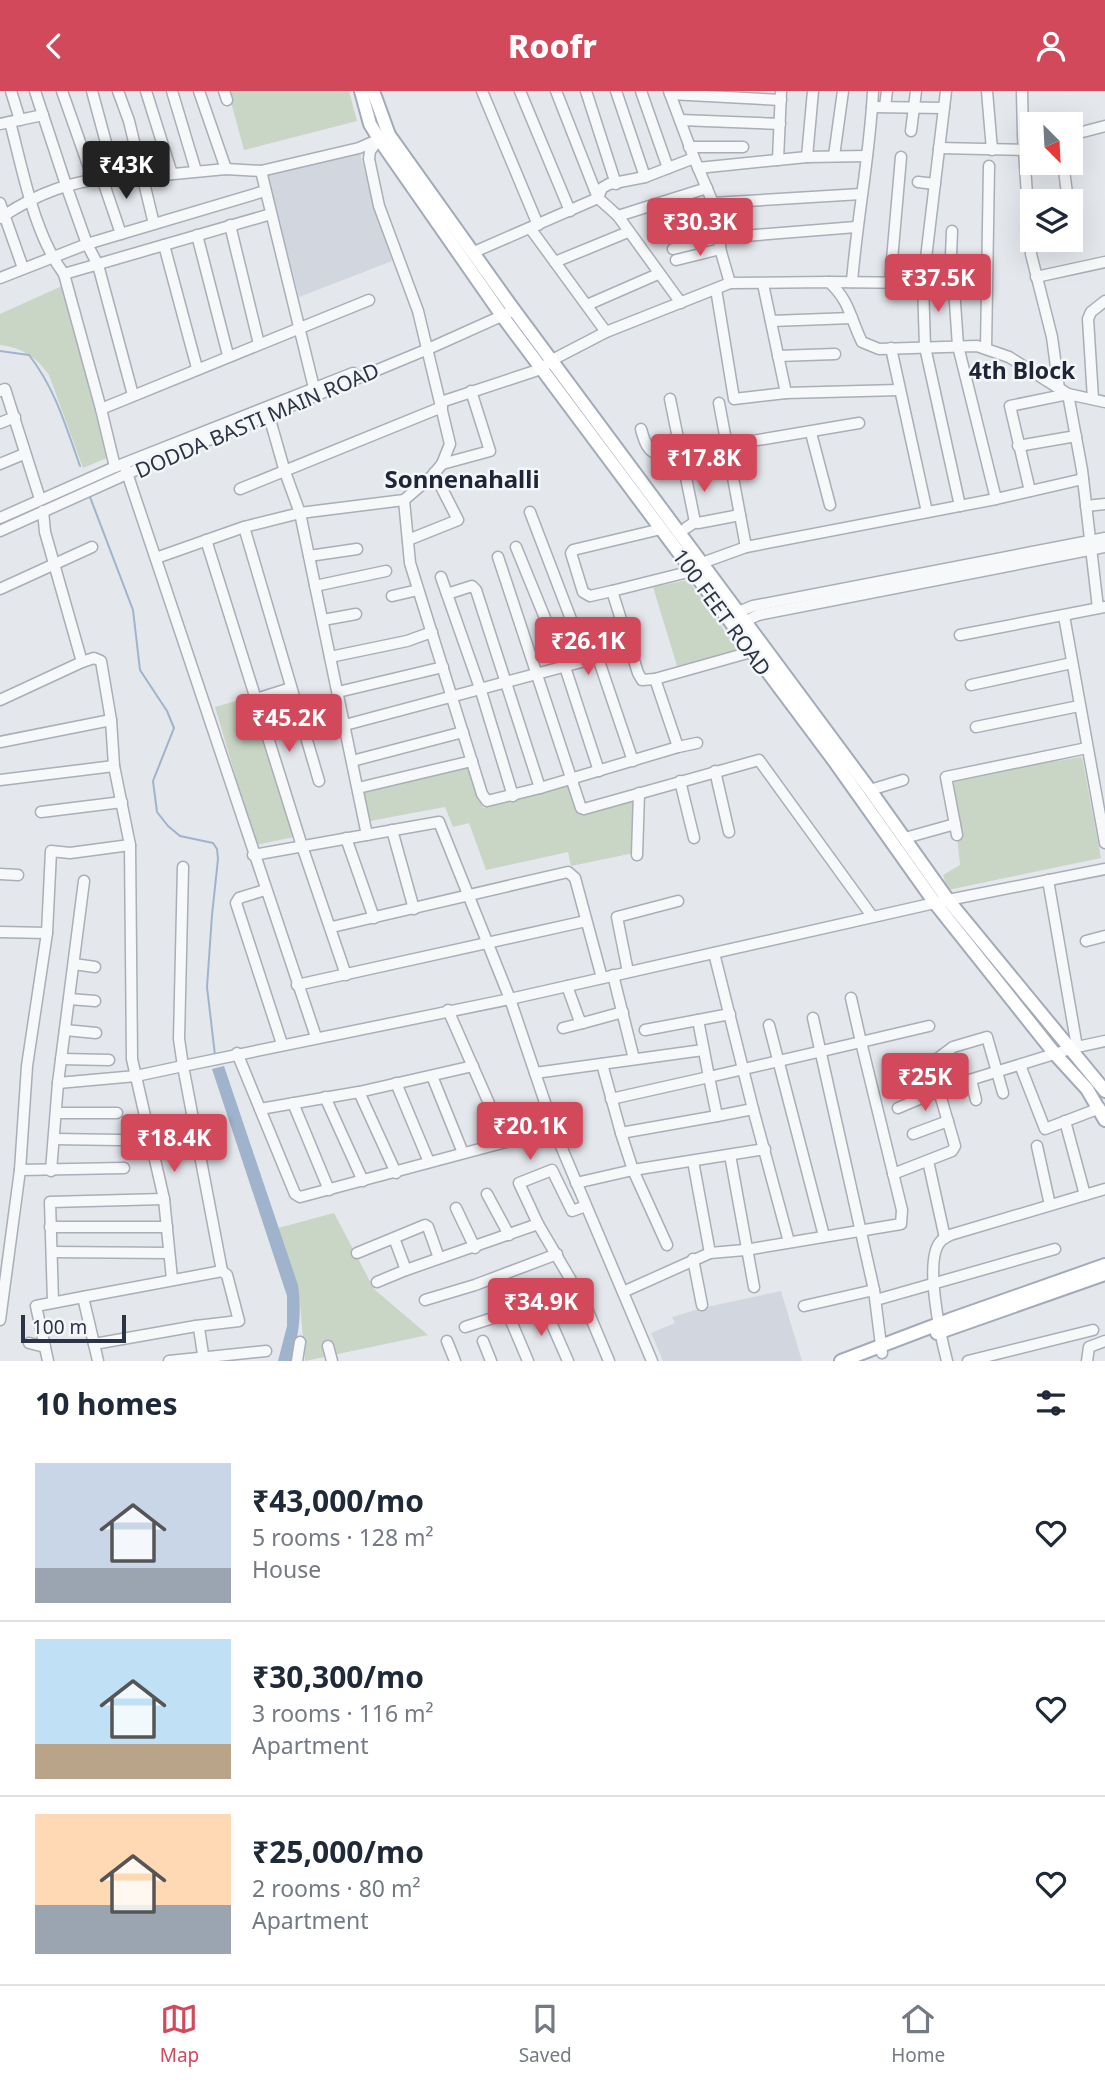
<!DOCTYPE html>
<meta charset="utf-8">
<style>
body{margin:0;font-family:"Noto Sans",sans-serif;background:#f6f6f7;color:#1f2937;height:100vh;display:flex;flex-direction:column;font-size:26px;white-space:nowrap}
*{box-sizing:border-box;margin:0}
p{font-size:23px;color:#747a83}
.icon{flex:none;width:38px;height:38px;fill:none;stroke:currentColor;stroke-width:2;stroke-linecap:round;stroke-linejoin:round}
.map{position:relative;height:1270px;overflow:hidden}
.drawer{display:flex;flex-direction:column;background:#fff;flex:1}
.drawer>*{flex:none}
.needle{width:46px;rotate:156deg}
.tools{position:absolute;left:1020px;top:21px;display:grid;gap:14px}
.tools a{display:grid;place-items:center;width:63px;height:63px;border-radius:0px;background:#fff;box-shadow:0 7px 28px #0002;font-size:35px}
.scale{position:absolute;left:21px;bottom:18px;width:105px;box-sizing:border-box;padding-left:7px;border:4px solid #2b3445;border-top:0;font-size:19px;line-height:24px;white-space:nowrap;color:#2b3445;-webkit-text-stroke:5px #f4f6f9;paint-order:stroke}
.price{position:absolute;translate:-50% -60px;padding:0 16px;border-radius:7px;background:#d1495b;color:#fff;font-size:23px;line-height:46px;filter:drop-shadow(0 2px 4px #0008)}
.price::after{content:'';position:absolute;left:50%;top:42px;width:21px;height:16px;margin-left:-10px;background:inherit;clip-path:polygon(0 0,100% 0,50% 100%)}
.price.active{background:#222;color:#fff}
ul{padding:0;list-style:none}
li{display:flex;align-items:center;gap:21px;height:175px;padding:0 35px}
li+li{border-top:2px solid #e0e1e3}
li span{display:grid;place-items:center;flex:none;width:196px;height:140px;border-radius:0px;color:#555}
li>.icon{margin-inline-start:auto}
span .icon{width:84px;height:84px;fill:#fffc;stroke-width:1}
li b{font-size:30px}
h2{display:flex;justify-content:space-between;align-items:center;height:84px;padding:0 35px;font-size:30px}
header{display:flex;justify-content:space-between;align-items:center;height:91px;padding:0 35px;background:#d1495b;color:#fff;font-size:32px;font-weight:800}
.menu{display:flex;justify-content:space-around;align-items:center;height:98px;border-top:2px solid #e0e1e3;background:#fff;font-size:19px;color:#747a83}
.menu a{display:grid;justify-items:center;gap:4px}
.menu .active{color:#d1495b}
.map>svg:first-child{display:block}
.built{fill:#d2d6de}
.green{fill:#c9d6c5}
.water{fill:#9fb4cc}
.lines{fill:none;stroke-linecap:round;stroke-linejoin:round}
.stream{stroke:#9fb4cc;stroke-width:2}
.minor-casing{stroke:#a9aeb7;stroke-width:13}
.major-casing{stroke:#a3abb8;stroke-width:16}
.minor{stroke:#f7f8fa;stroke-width:10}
.major{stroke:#fff;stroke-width:12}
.labels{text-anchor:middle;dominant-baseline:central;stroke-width:5;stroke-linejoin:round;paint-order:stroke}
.street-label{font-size:21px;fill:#2b3445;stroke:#f4f6f9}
.neighbourhood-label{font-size:23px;font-weight:bold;fill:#1d2536;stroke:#f4f6f9}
.quarter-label{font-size:24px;font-weight:bold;fill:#1d2536;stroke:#f4f6f9}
</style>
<header><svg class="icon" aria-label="back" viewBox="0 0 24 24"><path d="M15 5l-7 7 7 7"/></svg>Roofr<svg class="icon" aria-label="person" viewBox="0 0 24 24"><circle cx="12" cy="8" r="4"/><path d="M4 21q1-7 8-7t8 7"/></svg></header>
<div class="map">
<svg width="1105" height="1270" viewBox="0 0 1105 1270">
<rect width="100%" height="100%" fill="#e4e7ec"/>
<g class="built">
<polygon points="360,62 375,119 392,170 299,206 267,82"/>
<polygon points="781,1200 802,1270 663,1270 651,1242 675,1232 672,1226 702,1217"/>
</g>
<g class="green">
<polygon points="228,0 349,0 357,30 244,59"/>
<path d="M62 195 107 367 83 377 49 284C37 266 21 256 0 254V223Z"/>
<polygon points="688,489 738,559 677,575 653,496"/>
<polygon points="250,606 294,746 256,754 215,616"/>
<polygon points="1082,666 1101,767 948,799 943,784 960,774 951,687"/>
<polygon points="468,673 483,717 568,693 577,722 636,705 634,762 571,775 568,761 486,779 469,732 453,736 445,716 370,730 364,700"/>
<polygon points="334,1122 374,1198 428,1244 305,1270 300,1212 278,1137"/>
</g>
<path class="water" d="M224 975 298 1194C302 1222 299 1244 291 1270H278L287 1235V1205L212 978Z"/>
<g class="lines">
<g class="stream">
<path d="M0 260 29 264C55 297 66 336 80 375"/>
<polyline points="90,406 133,519 140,579 167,620 174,637 153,690 157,721 168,735 180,745 213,752 217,758 218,768 212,824 207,896 215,964"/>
</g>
<defs>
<g id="minor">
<polyline points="11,0 20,29"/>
<polyline points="35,0 66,94 87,153 98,174 133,304"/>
<polyline points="62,0 93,88"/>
<polyline points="92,0 115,85 142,86 226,78 261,80 359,57 375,50"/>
<polyline points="118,0 129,30 154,133"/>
<polyline points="146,0 172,83"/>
<polyline points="172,0 196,80"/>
<polyline points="199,0 226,78"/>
<polyline points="224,0 227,9"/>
<polyline points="482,0 538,134"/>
<polyline points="520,0 570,120"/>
<polyline points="556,0 598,107 618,125 681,212"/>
<polyline points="586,0 616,93"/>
<polyline points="616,0 645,86"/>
<polyline points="641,0 668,77"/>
<polyline points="669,0 694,67 713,112 721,161 730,192"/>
<polyline points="987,0 992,59"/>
<polyline points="1022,0 1023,45 1031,163 1052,246 1059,298"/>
<polyline points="670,3 781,9"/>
<polyline points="885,15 887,0"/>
<polyline points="872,16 944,17"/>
<polyline points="680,29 780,33"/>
<path d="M10 31C23 80 34 143 64 183"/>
<polyline points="0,33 43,24"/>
<polyline points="911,40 916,0"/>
<polyline points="1071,44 1105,35"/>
<polyline points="689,56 743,56"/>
<polyline points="939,57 1024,59"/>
<polyline points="834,65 843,0"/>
<polyline points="807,66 813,0"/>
<polyline points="778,69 781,0"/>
<polyline points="1063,72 1068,110"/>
<polyline points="698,77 807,66 867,65"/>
<polyline points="261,80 314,297"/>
<polyline points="102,87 121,143"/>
<polyline points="918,91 935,93"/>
<polyline points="0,112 23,177"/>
<polyline points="713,112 861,103"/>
<polyline points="271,123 64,183 101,318 369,209"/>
<polyline points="618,125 707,97"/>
<path d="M0 127C41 100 68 92 115 85"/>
<polyline points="1071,132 1073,151"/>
<polyline points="230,134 259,253"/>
<polyline points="663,134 715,123"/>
<polyline points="530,137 606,241"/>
<polyline points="952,140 950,190 954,197 958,255 996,408"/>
<polyline points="197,144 228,264"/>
<polyline points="164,154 197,277"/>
<polyline points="673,158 719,147 856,136"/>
<polyline points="474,161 598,107 602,97 609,93 645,86 694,67"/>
<polyline points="676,169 720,158"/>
<polyline points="555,171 628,141"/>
<polyline points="1036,186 1105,171"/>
<polyline points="0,187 87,153 265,100"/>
<polyline points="829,191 923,192 946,0"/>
<path d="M852 191C857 127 870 64 873 0"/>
<polyline points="890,192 901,66"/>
<polyline points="923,192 925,256 960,415"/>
<polyline points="763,193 786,302"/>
<polyline points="716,198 734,308 786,302 899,299"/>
<polyline points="587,214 658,183"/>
<polyline points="771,230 852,227"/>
<polyline points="891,257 927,421"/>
<polyline points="986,258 989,75"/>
<polyline points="778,265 835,263"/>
<polyline points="0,300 5,298 40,408"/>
<polyline points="670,308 681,362 859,332"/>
<polyline points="1093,308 1088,228 1091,221 1105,210"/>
<path d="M441 311 541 278 552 269 606 241 730 192 829 191C850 210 850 227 862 251L879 258 977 255 1009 266 1068 303 1105 311"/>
<polyline points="719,312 746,456"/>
<polyline points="101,318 115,376"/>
<polyline points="0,332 15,326"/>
<path d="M641 338C648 365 655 366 681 362L695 431 698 432 740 424"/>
<polyline points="811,342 830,414"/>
<polyline points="1018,355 1076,345"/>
<polyline points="0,373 24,363"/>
<polyline points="124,373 316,946"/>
<polyline points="442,373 490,360 471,300"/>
<polyline points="240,398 442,316"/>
<polyline points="1030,400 1010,315 1068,303 1082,379 1098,517"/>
<polyline points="404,409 410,472 482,703 487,710 540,697 678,656 655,588"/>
<polyline points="1086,415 1105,413"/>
<polyline points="43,420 45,441 82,571"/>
<polyline points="530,421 587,570"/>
<polyline points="0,427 115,376 353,282"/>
<polyline points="244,436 319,690"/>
<polyline points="686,437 695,431"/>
<polyline points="0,440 129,382 428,258 515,219"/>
<polyline points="206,449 302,755 346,884"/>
<polyline points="408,449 458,429 434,382"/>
<polyline points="516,456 565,576 599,680"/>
<polyline points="309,465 357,458"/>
<polyline points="498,466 581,717 584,718 759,669 872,825"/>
<polyline points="156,467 244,436 300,422 285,381 267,318"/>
<polyline points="702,472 746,456 996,408 1083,388"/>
<polyline points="692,480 612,500 638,582 642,589 655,588 751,561"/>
<polyline points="441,486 481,600 513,705"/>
<polyline points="315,495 386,480"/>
<polyline points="0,498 92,456"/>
<polyline points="612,500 590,505 583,501 571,462 573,459 661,438"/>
<polyline points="447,503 472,495 476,499 540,697"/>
<polyline points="392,505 418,499"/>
<polyline points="733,523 753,515 1105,447"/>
<polyline points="1064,525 1105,752"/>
<polyline points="323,529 356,523"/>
<polyline points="740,533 758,524 1105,456"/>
<polyline points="960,544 1105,516"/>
<polyline points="330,566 407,550 432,541"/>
<polyline points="598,567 633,670"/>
<polyline points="971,594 1072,572"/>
<polyline points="338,601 443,576"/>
<polyline points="256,608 291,597"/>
<polyline points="0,609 82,571 94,567 101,570 111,629 114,675 130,754 132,968 164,1108 172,1188"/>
<polyline points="345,634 630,558"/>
<polyline points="976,636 1079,615"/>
<polyline points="0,651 111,629"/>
<polyline points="678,656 697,652"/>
<polyline points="352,670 463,641"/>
<polyline points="715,680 729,741"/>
<polyline points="0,689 114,675"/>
<polyline points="680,690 694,747"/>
<polyline points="358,697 472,670"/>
<polyline points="870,699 903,689"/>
<polyline points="41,721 122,711"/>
<polyline points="392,739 414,818"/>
<polyline points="367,744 300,422 404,409 432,385 442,373 450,353 418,220 379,115 369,68 370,60 379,48"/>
<polyline points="957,744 946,686 1087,657"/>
<polyline points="346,747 374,827"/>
<polyline points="905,747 955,733"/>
<polyline points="253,764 439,731 510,908 948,809 1105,778"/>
<polyline points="637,764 639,702"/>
<polyline points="0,783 18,784"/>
<polyline points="265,799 239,807 236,812 282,953"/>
<polyline points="332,836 568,781 575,787 602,887"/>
<polyline points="0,841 47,842"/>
<polyline points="1086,850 1105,845"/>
<polyline points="714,862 753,1018 789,1151"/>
<polyline points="74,873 95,876"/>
<polyline points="628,881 617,826 678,810"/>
<polyline points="613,884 634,968"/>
<polyline points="297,894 586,830"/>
<polyline points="567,895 579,928 583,932 623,921"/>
<polyline points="851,907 861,951 929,935"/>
<polyline points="69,908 95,910"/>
<polyline points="448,919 506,1051"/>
<polyline points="813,927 874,1199 882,1262"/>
<polyline points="769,934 824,1145"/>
<polyline points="563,937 583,932"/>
<polyline points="65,939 96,942"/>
<polyline points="645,939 730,923"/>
<polyline points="1077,956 1105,950"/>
<polyline points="237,962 295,1103 300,1106 506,1051 555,1041"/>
<polyline points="61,968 109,969"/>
<polyline points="602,973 621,1042"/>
<polyline points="1020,974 1045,1038 1100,1017"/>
<polyline points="535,982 703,959"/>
<polyline points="891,984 937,968 953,956 987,946 1003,1002"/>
<polyline points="432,985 463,1062"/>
<polyline points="971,989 976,1009"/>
<polyline points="58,992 136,985 183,975 179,948 183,776"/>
<polyline points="396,992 429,1071"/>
<polyline points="359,1001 396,1082"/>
<polyline points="325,1006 363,1090"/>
<polyline points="611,1008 709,986 698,929"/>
<polyline points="293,1012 329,1099"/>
<polyline points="898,1017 950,995 1077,956 1048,789"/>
<polyline points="260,1018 359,1001 473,975"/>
<polyline points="57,1022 117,1022"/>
<polyline points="717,1025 753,1018"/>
<polyline points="1065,1030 1085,1104"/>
<polyline points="913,1043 948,1030"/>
<polyline points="54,1048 120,1049"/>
<polyline points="1037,1055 1050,1114"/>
<polyline points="730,1064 754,1196"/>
<polyline points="693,1070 710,1162"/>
<polyline points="928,1070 945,1147"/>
<polyline points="20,1079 124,1077"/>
<polyline points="51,1080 58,992 84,790"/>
<polyline points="893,1083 952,1060 955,1055 939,1000"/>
<polyline points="576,1092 633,1079 621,1042 717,1025 709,986 861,951 902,1119 901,1133 745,1159 710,1162 623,1201"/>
<polyline points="487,1103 509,1144"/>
<polyline points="586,1115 572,1120 552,1079 519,1092 538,1133 585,1213 609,1270"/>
<polyline points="456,1117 475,1157"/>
<polyline points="50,1136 167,1136"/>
<polyline points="394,1147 406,1179 538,1133"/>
<polyline points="667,1154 633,1079 765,1058"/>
<polyline points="52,1161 169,1162"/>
<polyline points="357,1162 425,1134 428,1136 439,1167"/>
<polyline points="693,1168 702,1214"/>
<polyline points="377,1191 406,1179"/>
<polyline points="425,1209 475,1194 557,1163"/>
<polyline points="876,1209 1055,1158"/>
<polyline points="53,1211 50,1111 164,1108"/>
<polyline points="542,1211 568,1270"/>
<polyline points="804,1215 874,1199"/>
<polyline points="508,1223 528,1270"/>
<polyline points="0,1229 20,1079 27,975 47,842 51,760 70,762 130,754"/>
<polyline points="196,1235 239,1230 227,1184 222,1180"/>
<polyline points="465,1236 542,1211 575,1196"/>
<polyline points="447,1250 455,1270"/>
<polyline points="483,1250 491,1270"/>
<polyline points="29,1252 45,1256"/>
<polyline points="94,1253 196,1235 199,1237 204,1270"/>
<polyline points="328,1255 332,1270"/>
<polyline points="48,1270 36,1215 83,1206"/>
<polyline points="98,1270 83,1206 222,1180 183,975 510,908 555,1041 652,1270"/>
<polyline points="169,1270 266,1260"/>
<polyline points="297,1270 300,1251"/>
<path d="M947 1270C941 1247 923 1168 941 1150 943 1147 947 1146 950 1144L1105 1098"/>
<polyline points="968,1270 1093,1239"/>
<polyline points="1087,1270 1089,1256 1105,1250"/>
</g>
<g id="major">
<polyline points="361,0 370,33 379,48 503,226 835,671 935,812 1055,963 1087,998 1105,1029"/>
<polyline points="373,0 389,44 511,215 870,699 948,809 1105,1000"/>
<polyline points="937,1242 1105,1183"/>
<polyline points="841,1270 949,1229 1105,1174"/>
</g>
</defs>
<use href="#minor" class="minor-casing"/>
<use href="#major" class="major-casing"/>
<use href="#minor" class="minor"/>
<use href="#major" class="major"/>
</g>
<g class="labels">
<g class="street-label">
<text transform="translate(257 329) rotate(-23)">DODDA BASTI MAIN ROAD</text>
<text transform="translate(722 521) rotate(54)">100 FEET ROAD</text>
</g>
<g class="neighbourhood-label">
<text x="1022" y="279">4th Block</text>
</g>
<g class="quarter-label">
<text x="462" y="387">Sonnenahalli</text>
</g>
</g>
</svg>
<div class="tools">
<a><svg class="needle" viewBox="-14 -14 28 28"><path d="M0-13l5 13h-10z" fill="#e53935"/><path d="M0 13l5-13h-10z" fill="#747a83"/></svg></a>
<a><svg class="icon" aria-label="layers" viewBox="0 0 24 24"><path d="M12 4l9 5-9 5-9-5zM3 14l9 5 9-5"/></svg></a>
</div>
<div class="scale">100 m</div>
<b class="price active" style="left:126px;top:110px">₹43K</b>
<b class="price" style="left:700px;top:167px">₹30.3K</b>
<b class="price" style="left:938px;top:223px">₹37.5K</b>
<b class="price" style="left:704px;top:403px">₹17.8K</b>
<b class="price" style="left:588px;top:586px">₹26.1K</b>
<b class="price" style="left:289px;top:663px">₹45.2K</b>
<b class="price" style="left:925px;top:1022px">₹25K</b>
<b class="price" style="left:530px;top:1071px">₹20.1K</b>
<b class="price" style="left:174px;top:1083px">₹18.4K</b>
<b class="price" style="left:541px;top:1247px">₹34.9K</b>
</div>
<section class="drawer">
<h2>10 homes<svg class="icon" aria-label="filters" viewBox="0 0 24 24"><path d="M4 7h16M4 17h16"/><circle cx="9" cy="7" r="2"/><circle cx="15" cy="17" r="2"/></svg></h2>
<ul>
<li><span style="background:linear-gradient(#c9d6e8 75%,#9aa5b1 0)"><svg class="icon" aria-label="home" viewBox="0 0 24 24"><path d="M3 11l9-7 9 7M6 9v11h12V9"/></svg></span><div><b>₹43,000/mo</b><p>5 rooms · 128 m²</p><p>House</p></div><svg class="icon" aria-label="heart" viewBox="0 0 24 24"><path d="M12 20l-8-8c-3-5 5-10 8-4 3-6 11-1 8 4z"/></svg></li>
<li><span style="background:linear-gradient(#bfe0f5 75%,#b9a48a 0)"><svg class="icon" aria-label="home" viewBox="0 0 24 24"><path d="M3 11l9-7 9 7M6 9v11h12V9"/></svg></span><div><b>₹30,300/mo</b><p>3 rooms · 116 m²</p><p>Apartment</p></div><svg class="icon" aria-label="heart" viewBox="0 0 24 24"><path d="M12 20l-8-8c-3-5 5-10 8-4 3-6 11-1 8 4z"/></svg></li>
<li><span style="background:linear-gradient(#ffd9b3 65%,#9aa5b1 0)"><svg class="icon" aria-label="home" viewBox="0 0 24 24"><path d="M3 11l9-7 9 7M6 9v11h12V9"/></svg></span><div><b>₹25,000/mo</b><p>2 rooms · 80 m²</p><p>Apartment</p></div><svg class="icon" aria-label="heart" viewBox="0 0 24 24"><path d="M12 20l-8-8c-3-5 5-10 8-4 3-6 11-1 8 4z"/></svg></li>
</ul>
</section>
<nav class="menu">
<a class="active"><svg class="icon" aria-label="map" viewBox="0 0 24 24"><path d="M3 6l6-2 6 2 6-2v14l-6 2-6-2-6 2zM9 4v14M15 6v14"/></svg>Map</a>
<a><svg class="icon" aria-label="saved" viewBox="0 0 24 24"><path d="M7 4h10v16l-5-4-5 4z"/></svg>Saved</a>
<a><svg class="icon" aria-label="home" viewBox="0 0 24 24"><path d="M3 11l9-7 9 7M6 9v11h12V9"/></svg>Home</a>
</nav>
